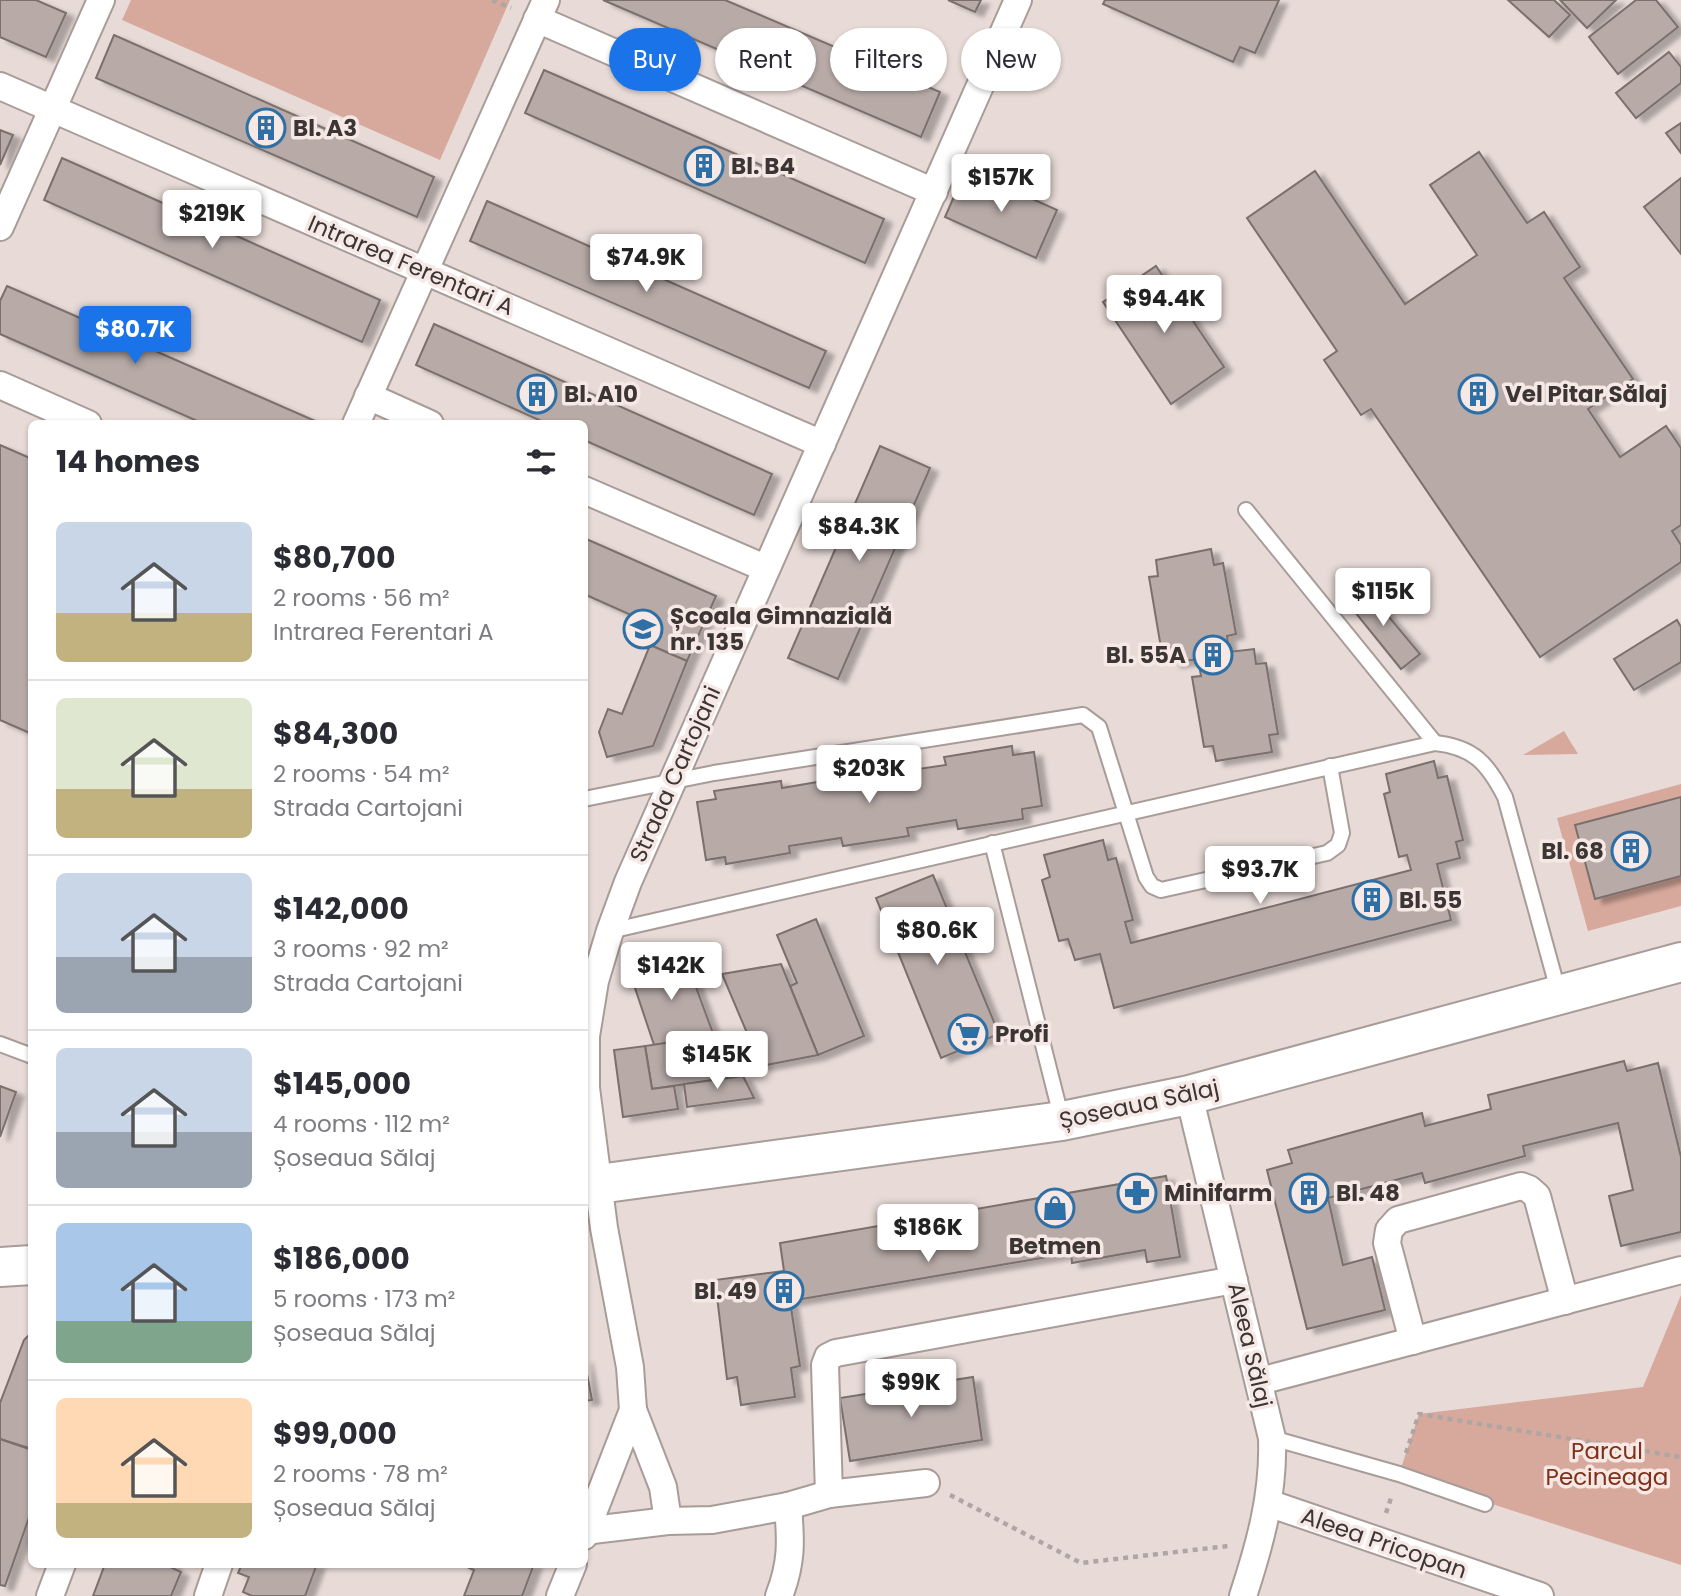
<!DOCTYPE html>
<meta charset="utf-8">
<style>
body{margin:0;font-family:Poppins,sans-serif;background:#f2f2f3;color:#2b2b33;height:100vh;display:flex;flex-direction:column;font-size:26px;white-space:nowrap}
*{box-sizing:border-box;margin:0}
p{font-size:23px;color:#7c7c81}
.icon{flex:none;width:38px;height:38px;fill:none;stroke:currentColor;stroke-width:2;stroke-linecap:round;stroke-linejoin:round}
.map{position:relative;flex:1;overflow:hidden}
.details{position:absolute;left:28px;top:420px;width:560px;height:1148px;display:flex;flex-direction:column;background:#fff;border-radius:10px;box-shadow:0 2px 5px #0004}
.details>*{flex:none}
.hud{position:absolute;left:609px;top:28px;width:665px;height:63px;display:flex;gap:14px}
.price{position:absolute;translate:-50% -60px;padding:0 16px;border-radius:7px;background:#fff;color:#222;font-size:23px;line-height:46px;filter:drop-shadow(0 2px 4px #0008)}
.price::after{content:'';position:absolute;left:50%;top:42px;width:21px;height:16px;margin-left:-10px;background:inherit;clip-path:polygon(0 0,100% 0,50% 100%)}
.price.selected{background:#1a73e8;color:#fff}
ul{padding:0;list-style:none}
li{display:flex;align-items:center;gap:21px;height:175px;padding:0 28px}
li+li{border-top:2px solid #e1e1e2}
li span{display:grid;place-items:center;flex:none;width:196px;height:140px;border-radius:10px;color:#555}
li>.icon{margin-inline-start:auto}
span .icon{width:84px;height:84px;fill:#fffc;stroke-width:1}
li b{font-size:30px}
h2{display:flex;justify-content:space-between;align-items:center;height:84px;padding:0 28px;font-size:30px}
.chip{padding:0 24px;border-radius:32px;background:#fff;box-shadow:0 2px 5px #0004;font-size:24px;line-height:63px}
.chip.selected{background:#1a73e8;color:#fff}
.map>svg:first-child{display:block}
.green{fill:#d7a99c}
.building{fill:#b7aaa7;stroke:#7b6f6c;stroke-width:2;filter:url(#shadow)}
.lines{fill:none;stroke-linecap:round;stroke-linejoin:round}
.lane-casing{stroke:#a89c98;stroke-width:18}
.street-casing{stroke:#a89c98;stroke-width:30}
.secondary-casing{stroke:#a89c98;stroke-width:42}
.path{stroke:#afa5a2;stroke-width:4.5;stroke-dasharray:5 5;stroke-linecap:butt}
.lane{stroke:#fff;stroke-width:14}
.street{stroke:#fff;stroke-width:26}
.secondary{stroke:#fff;stroke-width:38}
.labels{text-anchor:middle;dominant-baseline:central;stroke-width:7;stroke-linejoin:round;paint-order:stroke}
.poi-label{font-size:23px;font-weight:bold;fill:#3b3534;stroke:#f6e8e4;text-anchor:start}
.street-label{font-size:23px;fill:#3b3534;stroke:#f6e8e4}
.park-label{font-size:23px;fill:#7f3018;stroke:#f6e8e4}
</style>
<div class="map">
<svg width="1681" height="1596" viewBox="0 0 1681 1596">
<defs>
<filter id="shadow"><feDropShadow dx="8" dy="4.5" stdDeviation="2" flood-color="#0004"/></filter>
</defs>
<rect width="100%" height="100%" fill="#e8dbd7"/>
<g class="green">
<polygon points="131,0 510,0 440,160 122,20"/>
<polygon points="1564,731 1578,754 1522,755 1523,755"/>
<polygon points="1681,784 1681,797 1575,826 1595,899 1681,876 1681,906 1588,931 1557,818"/>
<polygon points="1681,1295 1681,1565 1399,1474 1419,1414 1643,1387"/>
</g>
<g class="building">
<polygon points="0,0 36,0 66,13 46,57 0,37"/>
<polygon points="603,0 725,0 940,92 921,137"/>
<polygon points="948,0 981,0 975,12"/>
<polygon points="1105,0 1279,0 1255,53 1240,47 1233,62 1103,4"/>
<polygon points="1508,0 1554,0 1570,15 1549,37"/>
<polygon points="1560,0 1616,0 1587,28"/>
<polygon points="1636,0 1656,0 1678,27 1618,74 1589,37"/>
<polygon points="114,35 434,177 417,217 96,78"/>
<polygon points="1669,52 1681,67 1681,83 1636,118 1616,93"/>
<polygon points="544,70 884,219 865,263 525,113"/>
<polygon points="1681,123 1681,153 1666,133"/>
<polygon points="0,130 13,135 0,165"/>
<polygon points="1479,152 1527,223 1544,212 1580,267 1564,278 1633,379 1588,409 1620,457 1666,426 1681,448 1681,525 1672,531 1681,545 1681,562 1540,657 1371,409 1361,415 1324,360 1337,351 1247,218 1315,171 1405,304 1477,255 1430,185"/>
<polygon points="62,158 380,300 362,342 44,200"/>
<polygon points="966,169 1057,210 1036,258 945,217"/>
<polygon points="1681,178 1681,254 1644,207"/>
<polygon points="487,201 826,351 809,388 470,241"/>
<polygon points="1156,266 1224,367 1171,404 1103,302"/>
<polygon points="7,286 322,424 204,424 0,334 0,301"/>
<polygon points="434,324 772,474 754,515 584,440 584,424 548,424 416,365"/>
<polygon points="0,445 32,459 32,734 0,720"/>
<polygon points="880,446 930,468 838,679 788,658"/>
<polygon points="584,538 716,596 687,661 650,645 658,627 584,594"/>
<polygon points="1211,549 1214,565 1223,563 1236,634 1227,636 1229,652 1254,649 1256,664 1266,663 1278,734 1269,735 1272,752 1216,761 1213,746 1204,747 1192,677 1201,676 1198,659 1173,663 1171,647 1161,648 1149,577 1158,576 1156,560"/>
<polygon points="1364,587 1420,654 1401,669 1346,601"/>
<polygon points="1677,620 1681,627 1681,662 1634,690 1614,659"/>
<polygon points="650,645 687,661 653,746 607,757 599,732 608,709 622,714"/>
<polygon points="1012,746 1013,755 1034,752 1042,806 1022,809 1023,819 958,829 956,820 907,828 909,836 843,846 841,838 789,846 790,853 726,864 725,857 706,860 697,802 716,799 714,791 781,781 782,788 829,780 828,774 896,764 898,772 946,765 944,757"/>
<polygon points="1434,761 1438,778 1447,776 1463,840 1456,842 1460,858 1437,864 1451,920 1114,1008 1100,954 1075,960 1068,939 1059,941 1042,880 1050,877 1044,855 1103,840 1108,860 1116,858 1133,920 1125,922 1131,943 1411,870 1407,855 1399,857 1384,794 1390,792 1386,774"/>
<polygon points="1681,797 1681,876 1595,899 1575,825"/>
<polygon points="933,875 999,1034 941,1058 876,898"/>
<polygon points="816,919 864,1036 818,1055 790,986 797,983 777,935"/>
<polygon points="683,952 714,1036 654,1045 630,973"/>
<polygon points="781,964 818,1055 761,1066 722,974"/>
<polygon points="720,1035 727,1078 652,1089 645,1046"/>
<polygon points="645,1046 652,1089 674,1086 678,1109 623,1117 614,1050"/>
<polygon points="1624,1061 1627,1071 1658,1063 1681,1157 1681,1232 1621,1246 1609,1196 1633,1190 1618,1123 1523,1146 1525,1156 1425,1183 1422,1173 1328,1198 1343,1265 1372,1257 1385,1310 1307,1329 1267,1170 1292,1163 1288,1150 1422,1113 1425,1126 1491,1109 1488,1095"/>
<polygon points="743,1076 754,1098 687,1107 684,1084"/>
<polygon points="0,1086 16,1092 0,1137"/>
<polygon points="1166,1176 1180,1257 1147,1262 1145,1250 1072,1263 1071,1253 790,1301 800,1366 791,1368 795,1397 741,1405 737,1377 727,1379 715,1280 784,1271 780,1243"/>
<polygon points="32,1332 32,1449 0,1439 0,1403 24,1340"/>
<polygon points="584,1358 592,1400 584,1401"/>
<polygon points="973,1377 982,1440 850,1461 840,1398"/>
<polygon points="0,1439 32,1450 32,1509 5,1586 0,1585"/>
<polygon points="105,1564 173,1564 172,1568 181,1572 171,1596 93,1596"/>
<polygon points="242,1564 317,1564 305,1596 252,1596 243,1592 249,1577 238,1573"/>
<polygon points="461,1564 534,1564 522,1596 464,1596 474,1570"/>
</g>
<g class="lines">
<defs>
<g id="lane">
<polyline points="1246,510 1435,743"/>
<polyline points="584,799 714,773 1083,715 1099,727 1146,877 1152,886 1161,890 1327,853 1338,845 1342,833 1330,766"/>
<polyline points="992,843 1062,1120"/>
<path d="M610 931 1435 743C1474 747 1488 764 1505 797L1559 994"/>
<polyline points="0,1044 32,1056"/>
<polyline points="1272,1438 1399,1474 1485,1504"/>
</g>
<g id="street">
<polyline points="537,19 934,192"/>
<polyline points="0,86 822,444"/>
<polyline points="0,227 101,0"/>
<polyline points="0,385 88,424"/>
<polyline points="368,396 430,424"/>
<polyline points="356,424 546,0"/>
<polyline points="584,490 765,568"/>
<path d="M1189 1095 1272 1438C1274 1494 1260 1544 1243 1596"/>
<polyline points="1413,1341 1387,1243 1389,1230 1398,1220 1521,1186 1529,1189 1537,1196 1565,1301"/>
<polyline points="1260,1381 1681,1270"/>
<polyline points="633,1410 663,1487 668,1521"/>
<polyline points="829,1494 825,1365 828,1357 836,1353 1234,1280"/>
<polyline points="1268,1503 1540,1596"/>
<polyline points="788,1506 829,1494 926,1483"/>
<path d="M584 1531 668 1521 712 1520 788 1506C791 1541 792 1563 779 1596"/>
<polyline points="584,1536 633,1410 630,1367 604,1228 586,1088 586,1036 595,981 610,931 628,882 1018,0"/>
<polyline points="50,1596 62,1564"/>
<polyline points="208,1596 219,1564"/>
<polyline points="560,1596 573,1564"/>
</g>
<g id="secondary">
<polyline points="584,1186 1062,1121 1189,1095 1681,962"/>
<polyline points="0,1267 32,1265"/>
</g>
</defs>
<use href="#lane" class="lane-casing"/>
<use href="#street" class="street-casing"/>
<use href="#secondary" class="secondary-casing"/>
<g class="path">
<polyline points="492,0 511,8"/>
<polyline points="1406,1453 1419,1414 1681,1457"/>
<polyline points="950,1495 1081,1563 1228,1546"/>
<polyline points="1386,1513 1392,1495"/>
</g>
<use href="#lane" class="lane"/>
<use href="#street" class="street"/>
<use href="#secondary" class="secondary"/>
</g>
<defs>
<symbol id="building-ring" viewBox="-11 -11 22 22"><circle r="9.5" fill="#f6e8e4" stroke="#2e6fa5" stroke-width="1.5"/><path d="M-4-6H4V6H1V3H-1V6H-4ZM-2.5-4.3h1.7v1.8h-1.7ZM.8-4.3h1.7v1.8H.8ZM-2.5-1h1.7V.8h-1.7ZM.8-1h1.7V.8H.8Z" fill="#2e6fa5"/></symbol>
<symbol id="school-ring" viewBox="-11 -11 22 22"><circle r="9.5" fill="#f6e8e4" stroke="#2e6fa5" stroke-width="1.5"/><path d="M0-5L7-2L0 1L-7-2ZM-4 1L0 2.5L4 1V4Q0 6-4 4Z" fill="#2e6fa5"/></symbol>
<symbol id="supermarket-ring" viewBox="-11 -11 22 22"><circle r="9.5" fill="#f6e8e4" stroke="#2e6fa5" stroke-width="1.5"/><path d="M-6-5.5h2.5l.6 2H6L4.5 2H-2.5L-4.4-4H-6ZM-1.5 3.2a1.3 1.3 0 1 0 .1 0ZM3 3.2a1.3 1.3 0 1 0 .1 0Z" fill="#2e6fa5"/></symbol>
<symbol id="pharmacy-ring" viewBox="-11 -11 22 22"><circle r="9.5" fill="#f6e8e4" stroke="#2e6fa5" stroke-width="1.5"/><path d="M-2-6h4v4h4v4h-4v4h-4v-4h-4v-4h4Z" fill="#2e6fa5"/></symbol>
<symbol id="shop-ring" viewBox="-11 -11 22 22"><circle r="9.5" fill="#f6e8e4" stroke="#2e6fa5" stroke-width="1.5"/><path d="M-5-2.5h2.3a2.7 3.5 0 0 1 5.4 0H5L5.5 6h-11ZM-1.5-2.5h3a1.5 2.3 0 0 0-3 0Z" fill="#2e6fa5"/></symbol>
</defs>
<g fill-rule="evenodd">
<use href="#building-ring" x="244" y="106" width="44" height="44"/>
<use href="#building-ring" x="682" y="144" width="44" height="44"/>
<use href="#building-ring" x="515" y="372" width="44" height="44"/>
<use href="#building-ring" x="1456" y="372" width="44" height="44"/>
<use href="#school-ring" x="621" y="607" width="44" height="44"/>
<use href="#building-ring" x="1191" y="633" width="44" height="44"/>
<use href="#building-ring" x="1609" y="829" width="44" height="44"/>
<use href="#building-ring" x="1350" y="878" width="44" height="44"/>
<use href="#supermarket-ring" x="946" y="1012" width="44" height="44"/>
<use href="#pharmacy-ring" x="1115" y="1171" width="44" height="44"/>
<use href="#building-ring" x="1287" y="1171" width="44" height="44"/>
<use href="#shop-ring" x="1033" y="1186" width="44" height="44"/>
<use href="#building-ring" x="762" y="1269" width="44" height="44"/>
</g>
<g class="labels">
<g class="poi-label">
<text x="293" y="128">Bl. A3</text>
<text x="731" y="166">Bl. B4</text>
<text x="564" y="394">Bl. A10</text>
<text x="1505" y="394">Vel Pitar Sălaj</text>
<text x="670" y="616">Școala Gimnazială<tspan x="670" dy="26">nr. 135</tspan></text>
<text x="1186" y="655" text-anchor="end">Bl. 55A</text>
<text x="1604" y="851" text-anchor="end">Bl. 68</text>
<text x="1399" y="900">Bl. 55</text>
<text x="995" y="1034">Profi</text>
<text x="1164" y="1193">Minifarm</text>
<text x="1336" y="1193">Bl. 48</text>
<text x="1055" y="1246" text-anchor="middle">Betmen</text>
<text x="757" y="1291" text-anchor="end">Bl. 49</text>
</g>
<g class="street-label">
<text transform="translate(411 265) rotate(23)">Intrarea Ferentari A</text>
<text transform="translate(675 774) rotate(-66)">Strada Cartojani</text>
<text transform="translate(1139 1104) rotate(-12)">Șoseaua Sălaj</text>
<text transform="translate(1250 1345) rotate(77)">Aleea Sălaj</text>
<text transform="translate(1384 1543) rotate(19)">Aleea Pricopan</text>
</g>
<g class="park-label">
<text x="1607" y="1451">Parcul<tspan x="1607" dy="26">Pecineaga</tspan></text>
</g>
</g>
</svg>
<b class="price" style="left:1001px;top:214px">$157K</b>
<b class="price" style="left:212px;top:250px">$219K</b>
<b class="price" style="left:646px;top:294px">$74.9K</b>
<b class="price" style="left:1164px;top:335px">$94.4K</b>
<b class="price selected" style="left:135px;top:366px">$80.7K</b>
<b class="price" style="left:859px;top:563px">$84.3K</b>
<b class="price" style="left:1383px;top:628px">$115K</b>
<b class="price" style="left:869px;top:805px">$203K</b>
<b class="price" style="left:1260px;top:906px">$93.7K</b>
<b class="price" style="left:937px;top:967px">$80.6K</b>
<b class="price" style="left:671px;top:1002px">$142K</b>
<b class="price" style="left:717px;top:1091px">$145K</b>
<b class="price" style="left:928px;top:1264px">$186K</b>
<b class="price" style="left:911px;top:1419px">$99K</b>
<div class="hud">
<a class="chip selected">Buy</a>
<a class="chip">Rent</a>
<a class="chip">Filters</a>
<a class="chip">New</a>
</div>
<section class="details">
<h2>14 homes<svg class="icon" aria-label="filters" viewBox="0 0 24 24"><path d="M4 7h16M4 17h16"/><circle cx="9" cy="7" r="2"/><circle cx="15" cy="17" r="2"/></svg></h2>
<ul>
<li><span style="background:linear-gradient(#c9d6e8 65%,#c2b280 0)"><svg class="icon" aria-label="home" viewBox="0 0 24 24"><path d="M3 11l9-7 9 7M6 9v11h12V9"/></svg></span><div><b>$80,700</b><p>2 rooms · 56 m²</p><p>Intrarea Ferentari A</p></div></li>
<li><span style="background:linear-gradient(#dfe7d0 65%,#c2b280 0)"><svg class="icon" aria-label="home" viewBox="0 0 24 24"><path d="M3 11l9-7 9 7M6 9v11h12V9"/></svg></span><div><b>$84,300</b><p>2 rooms · 54 m²</p><p>Strada Cartojani</p></div></li>
<li><span style="background:linear-gradient(#c9d6e8 60%,#9aa5b1 0)"><svg class="icon" aria-label="home" viewBox="0 0 24 24"><path d="M3 11l9-7 9 7M6 9v11h12V9"/></svg></span><div><b>$142,000</b><p>3 rooms · 92 m²</p><p>Strada Cartojani</p></div></li>
<li><span style="background:linear-gradient(#c9d6e8 60%,#9aa5b1 0)"><svg class="icon" aria-label="home" viewBox="0 0 24 24"><path d="M3 11l9-7 9 7M6 9v11h12V9"/></svg></span><div><b>$145,000</b><p>4 rooms · 112 m²</p><p>Șoseaua Sălaj</p></div></li>
<li><span style="background:linear-gradient(#a9c7e8 70%,#7fa58c 0)"><svg class="icon" aria-label="home" viewBox="0 0 24 24"><path d="M3 11l9-7 9 7M6 9v11h12V9"/></svg></span><div><b>$186,000</b><p>5 rooms · 173 m²</p><p>Șoseaua Sălaj</p></div></li>
<li><span style="background:linear-gradient(#ffd9b3 75%,#c2b280 0)"><svg class="icon" aria-label="home" viewBox="0 0 24 24"><path d="M3 11l9-7 9 7M6 9v11h12V9"/></svg></span><div><b>$99,000</b><p>2 rooms · 78 m²</p><p>Șoseaua Sălaj</p></div></li>
</ul>
</section>
</div>
